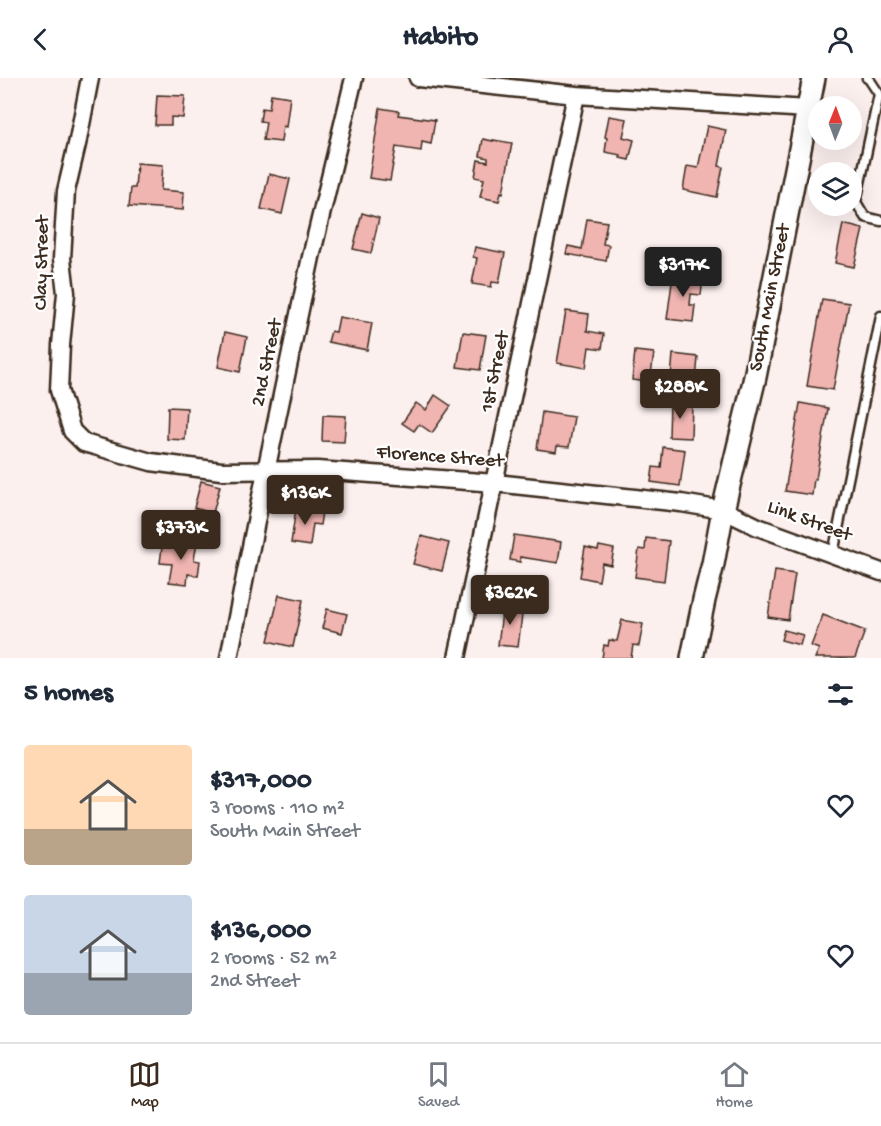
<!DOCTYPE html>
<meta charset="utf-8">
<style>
body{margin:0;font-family:"Gochi Hand",sans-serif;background:#f2f2f3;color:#1f2937;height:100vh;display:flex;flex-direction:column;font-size:22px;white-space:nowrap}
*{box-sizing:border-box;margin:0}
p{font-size:20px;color:#747a83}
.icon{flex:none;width:33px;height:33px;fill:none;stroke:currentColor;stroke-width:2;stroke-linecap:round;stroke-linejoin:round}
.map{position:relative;height:580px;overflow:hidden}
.side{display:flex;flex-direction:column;background:#fff;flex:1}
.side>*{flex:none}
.needle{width:39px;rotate:1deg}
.buttons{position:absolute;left:808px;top:18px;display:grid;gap:12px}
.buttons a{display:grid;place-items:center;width:54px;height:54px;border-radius:50%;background:#fff;box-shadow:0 6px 24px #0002;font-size:30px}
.price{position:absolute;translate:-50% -51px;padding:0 14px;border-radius:6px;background:#3b2a1e;color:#fff;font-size:20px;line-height:39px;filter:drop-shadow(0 2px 3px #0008)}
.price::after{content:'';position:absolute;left:50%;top:36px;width:18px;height:14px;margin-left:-9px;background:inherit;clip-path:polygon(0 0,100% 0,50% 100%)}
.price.current{background:#222;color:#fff}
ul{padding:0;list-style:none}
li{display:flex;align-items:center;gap:18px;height:150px;padding:0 24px}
li span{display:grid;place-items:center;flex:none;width:168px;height:120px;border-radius:6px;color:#555}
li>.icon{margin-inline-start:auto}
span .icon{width:72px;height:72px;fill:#fffc;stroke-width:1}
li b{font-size:26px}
h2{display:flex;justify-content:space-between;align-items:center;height:72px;padding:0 24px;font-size:26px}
header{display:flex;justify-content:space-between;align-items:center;height:78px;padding:0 24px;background:#fff;font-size:27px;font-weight:800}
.dock{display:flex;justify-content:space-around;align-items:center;height:84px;border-top:2px solid #e0e1e3;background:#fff;font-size:16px;color:#747a83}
.dock a{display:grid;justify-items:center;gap:3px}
.dock .current{color:#3b2a1e}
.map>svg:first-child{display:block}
.building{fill:#f0b4b1;stroke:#3b2a1e;stroke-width:1.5}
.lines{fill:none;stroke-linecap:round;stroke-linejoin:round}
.service-casing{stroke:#3b2a1e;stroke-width:13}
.minor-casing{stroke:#3b2a1e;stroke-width:21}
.tertiary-casing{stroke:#3b2a1e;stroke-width:26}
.service{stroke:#fff;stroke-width:8}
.minor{stroke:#fff;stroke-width:16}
.tertiary{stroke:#fff;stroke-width:21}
.labels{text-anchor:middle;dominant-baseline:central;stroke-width:4.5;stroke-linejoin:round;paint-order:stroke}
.street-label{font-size:20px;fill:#3b2a1e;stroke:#fff}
</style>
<header><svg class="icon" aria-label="back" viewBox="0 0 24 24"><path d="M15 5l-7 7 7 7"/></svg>Habito<svg class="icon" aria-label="person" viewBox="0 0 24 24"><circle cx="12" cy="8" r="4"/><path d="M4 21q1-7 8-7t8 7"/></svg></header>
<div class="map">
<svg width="881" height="580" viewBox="0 0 881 580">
<rect width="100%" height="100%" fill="#fcf0ef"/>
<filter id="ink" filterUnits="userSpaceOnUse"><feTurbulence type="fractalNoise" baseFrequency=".0167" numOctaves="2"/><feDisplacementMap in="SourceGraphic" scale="12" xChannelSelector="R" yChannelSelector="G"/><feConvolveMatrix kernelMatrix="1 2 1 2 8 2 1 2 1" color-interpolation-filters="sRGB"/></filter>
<g filter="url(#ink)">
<g class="building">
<polygon points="271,16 290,19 286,49 283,48 281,64 263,62 266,44 260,43 262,30 269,31"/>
<polygon points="157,17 185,18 183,40 171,39 171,47 155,47"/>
<polygon points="380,30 399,33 398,37 435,42 431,66 422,64 421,73 396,69 390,103 369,100"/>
<polygon points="609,38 627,41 623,59 634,62 629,82 620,80 621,77 605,74 607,60 605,59"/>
<polygon points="707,48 726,52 719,88 723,89 717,119 683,112 687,88 698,90"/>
<polygon points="483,61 493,63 493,62 512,65 503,115 501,114 499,123 480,119 484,101 475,99 478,82 488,84 488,80 480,78"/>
<polygon points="137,85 163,87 161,112 184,114 183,132 129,128 131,110 135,110"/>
<polygon points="269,96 290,101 282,136 261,131"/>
<polygon points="362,135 379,140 371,175 353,171"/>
<polygon points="587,141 607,144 603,166 609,167 606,183 566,176 568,168 582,171"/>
<polygon points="843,146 863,151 854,189 835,185"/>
<polygon points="475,169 505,175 499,205 492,204 491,209 472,206 477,180 473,179"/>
<polygon points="673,197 703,201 701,217 691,216 690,227 695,227 693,244 667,241"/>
<polygon points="822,221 849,225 833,312 807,308"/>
<polygon points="566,233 589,236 587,253 604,256 602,271 589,269 586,290 557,285"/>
<polygon points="339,239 372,245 367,272 328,264 331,253 336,254"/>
<polygon points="225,254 247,259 240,294 218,289"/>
<polygon points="463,254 486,257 480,292 457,289"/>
<polygon points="635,273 654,275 650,304 632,302"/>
<polygon points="673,276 698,279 695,315 670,312"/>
<polygon points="435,317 451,328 432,355 419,346 414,353 402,345 416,325 426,332"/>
<polygon points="670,324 692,325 691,360 669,359"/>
<polygon points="800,325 828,330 816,401 814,401 812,417 785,413"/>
<polygon points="168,329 187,330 185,362 167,361"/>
<polygon points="542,334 574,339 569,369 557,368 556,374 537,371"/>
<polygon points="323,337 346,338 344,364 322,363"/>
<polygon points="663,369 685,372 680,408 651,404 653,389 661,390"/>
<polygon points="201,403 220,408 213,435 194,430"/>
<polygon points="296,430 322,434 320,447 313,446 310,468 291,465"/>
<polygon points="514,457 561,464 558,485 520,479 520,484 510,482"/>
<polygon points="421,458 449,465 442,493 413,486"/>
<polygon points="646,460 669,463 664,503 635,499 639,471 645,472"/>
<polygon points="177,462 197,464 194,482 200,483 198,498 188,496 187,506 169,504 172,486 160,485 162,469 176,470"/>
<polygon points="599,468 614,471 611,487 602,485 599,503 580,499 585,469 598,472"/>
<polygon points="775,493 795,496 788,542 768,539"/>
<polygon points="279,517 303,522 293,569 268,563"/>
<polygon points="503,526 523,529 518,569 498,567"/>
<polygon points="327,531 347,536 342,555 322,550"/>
<polygon points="823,537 865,553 855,580 815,580 819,571 811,568"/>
<polygon points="622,542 643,546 639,568 633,567 631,580 602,580 604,567 608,568 609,562 617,563"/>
<polygon points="784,552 803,557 800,567 781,562"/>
</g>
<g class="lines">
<defs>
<g id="service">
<polyline points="867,0 869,1 879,16 856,124 865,139 881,143"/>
<polyline points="833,476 881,238"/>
</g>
<g id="minor">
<polyline points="90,0 78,62 66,113 62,181 66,215 61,267 59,312 72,353 84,365 151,384 221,393 317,392 495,405 681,425 723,432 758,449 881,494"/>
<polyline points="418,0 576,17 808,31"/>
<polyline points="229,580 266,393 311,179 354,0"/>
<polyline points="457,580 576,17"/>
</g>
<polyline id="tertiary" points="692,580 704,522 713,486 723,432 755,299 814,0"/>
</defs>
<use href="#service" class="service-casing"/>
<use href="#minor" class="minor-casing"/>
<use href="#tertiary" class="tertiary-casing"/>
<use href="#service" class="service"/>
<use href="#minor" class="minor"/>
<use href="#tertiary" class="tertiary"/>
</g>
</g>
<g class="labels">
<g class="street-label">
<text transform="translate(43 185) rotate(-89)">Clay Street</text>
<text transform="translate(771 220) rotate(-79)">South Main Street</text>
<text transform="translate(268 285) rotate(-78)">2nd Street</text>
<text transform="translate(496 294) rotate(-78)">1st Street</text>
<text transform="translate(440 380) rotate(4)">Florence Street</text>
<text transform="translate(809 444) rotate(20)">Link Street</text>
</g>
</g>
</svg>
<div class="buttons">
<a><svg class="needle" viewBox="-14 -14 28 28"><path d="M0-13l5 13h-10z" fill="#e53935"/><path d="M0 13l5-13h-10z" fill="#747a83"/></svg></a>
<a><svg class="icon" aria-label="layers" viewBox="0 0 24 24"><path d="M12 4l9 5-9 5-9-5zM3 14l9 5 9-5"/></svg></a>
</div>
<b class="price current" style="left:683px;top:220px">$317K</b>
<b class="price" style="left:680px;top:342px">$288K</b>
<b class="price" style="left:305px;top:448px">$136K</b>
<b class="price" style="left:181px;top:483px">$373K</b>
<b class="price" style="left:510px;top:548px">$362K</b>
</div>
<section class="side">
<h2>5 homes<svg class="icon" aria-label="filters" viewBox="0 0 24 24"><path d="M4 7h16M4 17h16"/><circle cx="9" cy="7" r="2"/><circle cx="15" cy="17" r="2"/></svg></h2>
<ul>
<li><span style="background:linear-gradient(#ffd9b3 70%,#b9a48a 0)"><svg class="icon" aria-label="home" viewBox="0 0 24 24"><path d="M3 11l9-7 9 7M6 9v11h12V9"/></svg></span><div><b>$317,000</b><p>3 rooms · 110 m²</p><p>South Main Street</p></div><svg class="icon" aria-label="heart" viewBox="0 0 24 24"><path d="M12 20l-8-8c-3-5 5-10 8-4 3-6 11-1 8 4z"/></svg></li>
<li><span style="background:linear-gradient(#c9d6e8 65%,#9aa5b1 0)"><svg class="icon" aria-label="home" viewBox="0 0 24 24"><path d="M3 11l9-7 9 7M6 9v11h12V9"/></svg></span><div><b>$136,000</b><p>2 rooms · 52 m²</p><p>2nd Street</p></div><svg class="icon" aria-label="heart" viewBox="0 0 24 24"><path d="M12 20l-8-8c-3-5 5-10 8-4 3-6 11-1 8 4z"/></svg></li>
</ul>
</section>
<nav class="dock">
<a class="current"><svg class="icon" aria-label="map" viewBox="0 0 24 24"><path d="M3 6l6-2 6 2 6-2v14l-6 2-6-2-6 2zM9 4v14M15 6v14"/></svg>Map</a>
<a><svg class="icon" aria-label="saved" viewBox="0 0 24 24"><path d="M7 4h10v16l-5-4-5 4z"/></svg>Saved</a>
<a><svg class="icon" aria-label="home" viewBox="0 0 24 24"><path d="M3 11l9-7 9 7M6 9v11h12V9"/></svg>Home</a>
</nav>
